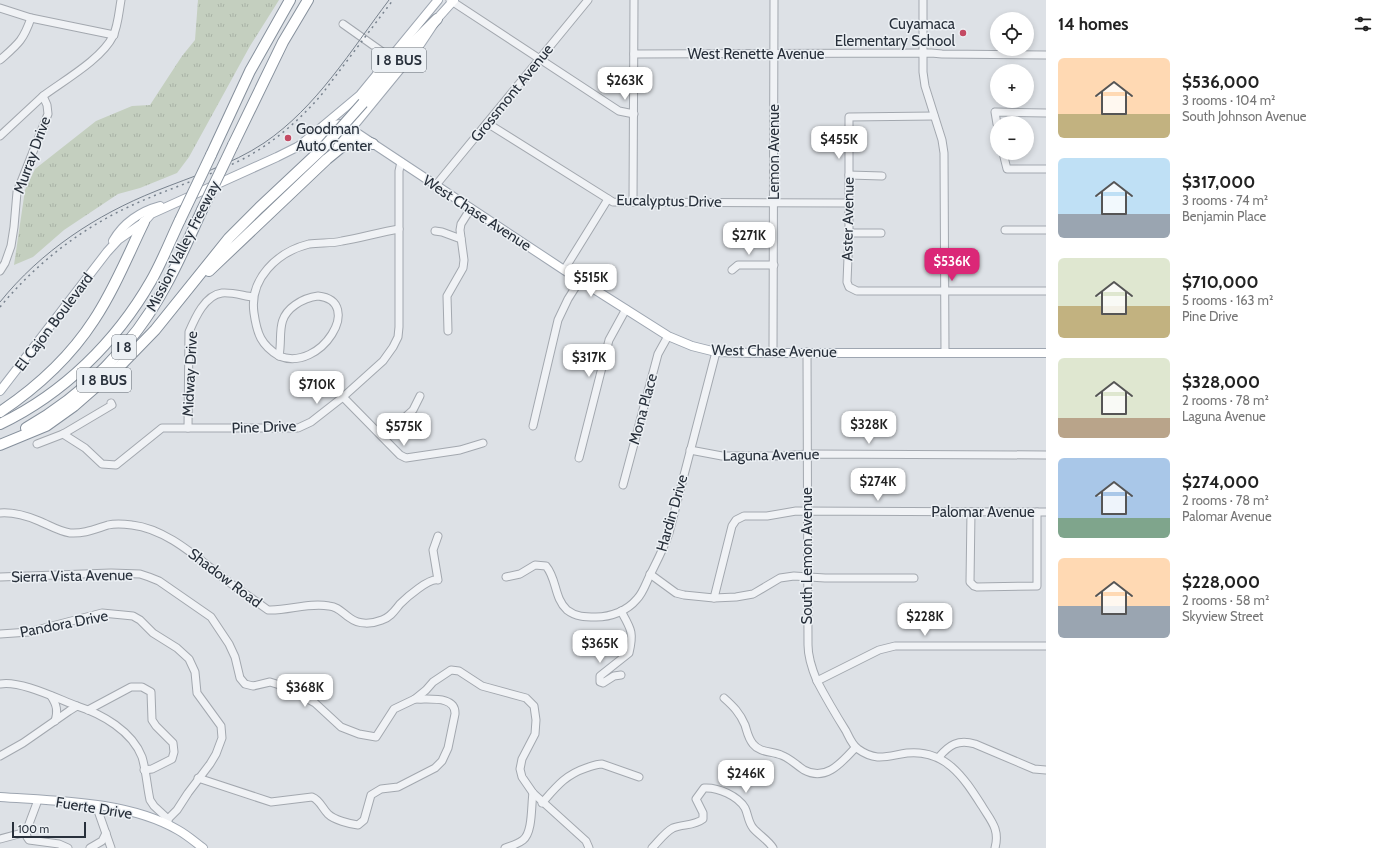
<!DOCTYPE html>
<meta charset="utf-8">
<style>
body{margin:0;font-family:Cabin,sans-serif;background:#f6f6f6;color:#222;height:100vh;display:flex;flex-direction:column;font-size:15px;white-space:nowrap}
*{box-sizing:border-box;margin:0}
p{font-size:13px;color:#767676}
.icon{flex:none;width:22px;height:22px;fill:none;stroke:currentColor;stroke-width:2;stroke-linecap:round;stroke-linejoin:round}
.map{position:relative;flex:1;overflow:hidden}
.details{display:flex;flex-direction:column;background:#fff;width:340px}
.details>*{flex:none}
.tools{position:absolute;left:990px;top:12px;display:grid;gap:8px}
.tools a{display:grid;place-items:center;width:44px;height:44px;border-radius:50%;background:#fff;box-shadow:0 2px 6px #0003;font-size:20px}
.scale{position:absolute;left:12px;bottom:10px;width:74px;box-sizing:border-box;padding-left:4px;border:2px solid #28303b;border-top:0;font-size:11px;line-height:14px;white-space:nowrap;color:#28303b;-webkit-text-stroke:3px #ecf0f4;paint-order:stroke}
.price{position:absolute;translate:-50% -34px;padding:0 9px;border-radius:8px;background:#fff;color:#222;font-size:13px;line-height:26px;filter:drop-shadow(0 1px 2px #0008)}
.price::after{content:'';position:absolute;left:50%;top:24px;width:12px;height:9px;margin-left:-6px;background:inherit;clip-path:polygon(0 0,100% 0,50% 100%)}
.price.current{background:#db2777;color:#fff}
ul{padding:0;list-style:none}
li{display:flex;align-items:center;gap:12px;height:100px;padding:0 12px}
li span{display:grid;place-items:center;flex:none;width:112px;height:80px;border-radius:6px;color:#555}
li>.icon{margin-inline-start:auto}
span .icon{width:48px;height:48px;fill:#fffc;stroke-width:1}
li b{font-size:17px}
h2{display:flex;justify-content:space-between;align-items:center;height:48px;padding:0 12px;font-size:17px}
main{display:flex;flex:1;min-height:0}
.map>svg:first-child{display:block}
.grass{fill:url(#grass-tufts)}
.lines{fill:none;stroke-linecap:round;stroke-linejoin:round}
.minor-casing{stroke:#a3a8af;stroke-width:9}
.major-casing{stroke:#9ea6b1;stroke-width:10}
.highway-casing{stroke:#86909c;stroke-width:12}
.minor{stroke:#f0f2f5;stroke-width:7}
.major{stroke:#fff;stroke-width:8}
.highway{stroke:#fff;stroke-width:10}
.tram{stroke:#78828e;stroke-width:1}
.rail{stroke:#78828e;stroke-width:1.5;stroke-dasharray:2 4;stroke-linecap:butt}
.highway-bridge-casing{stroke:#86909c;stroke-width:12;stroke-linecap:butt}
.highway-bridge{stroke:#fff;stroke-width:10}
.poi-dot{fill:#c44a63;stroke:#ecf0f4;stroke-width:1.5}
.labels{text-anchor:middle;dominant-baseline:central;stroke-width:3;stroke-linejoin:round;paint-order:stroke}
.shield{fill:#ecf0f4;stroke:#636a72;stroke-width:1}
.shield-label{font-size:14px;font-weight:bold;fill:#28303b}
.poi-label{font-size:15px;fill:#28303b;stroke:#ecf0f4;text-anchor:end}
.street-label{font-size:15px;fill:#28303b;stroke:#ecf0f4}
</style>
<main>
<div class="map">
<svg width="1046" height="848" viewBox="0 0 1046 848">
<defs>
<pattern id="grass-tufts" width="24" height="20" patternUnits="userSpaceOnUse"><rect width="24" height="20" fill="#c4cfbf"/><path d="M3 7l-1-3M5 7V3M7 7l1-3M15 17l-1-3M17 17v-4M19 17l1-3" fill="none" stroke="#a8b2a5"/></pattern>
</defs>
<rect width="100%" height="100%" fill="#dde1e6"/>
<polygon class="grass" points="198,0 279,0 250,46 189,157 177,173 140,188 118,194 64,230 33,257 14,265 25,190 35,169 96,121 132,106 150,105 182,56 195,40"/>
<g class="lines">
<defs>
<g id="minor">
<polyline points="450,0 619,111 634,114"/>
<polyline points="923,0 923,72 925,86 942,140 944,153 945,352"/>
<polyline points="0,8 31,18 114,35"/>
<polyline points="343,24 391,58"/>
<polyline points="634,54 931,53 942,54 1046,55"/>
<path d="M0 60C18 44 23 41 31 18"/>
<polyline points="934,116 849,117 849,233 847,282 849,287 857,291 1046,291"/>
<polyline points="487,123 613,202 849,203"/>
<polyline points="997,124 995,112 1046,113"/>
<polyline points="0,136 43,96"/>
<polyline points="1003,153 1007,169 1046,169"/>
<polyline points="849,175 882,176"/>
<polyline points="436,185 588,0"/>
<polyline points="633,202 634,0"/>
<polyline points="1005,230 1046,230"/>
<polyline points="435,231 442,232 461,239"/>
<polyline points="849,233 881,233"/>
<polyline points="564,270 608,199"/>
<polyline points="732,270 738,265 774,265"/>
<path d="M0 271 5 263 11 246 14 227 17 192 48 114 47 105 43 96C63 81 102 59 113 36 118 26 119 11 121 0"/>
<path d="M318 296C365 301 321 373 279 356 283 336 275 319 295 305 302 300 309 297 318 296Z"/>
<polyline points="448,331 447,296 463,268 464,260 460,230 461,224 471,208"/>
<polyline points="773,352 774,0"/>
<path d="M807 352 808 645C808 658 812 669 817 681 826 698 836 715 846 731 849 737 852 745 858 749 876 762 887 756 907 753 946 749 964 778 982 806 991 821 1000 829 995 848"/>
<path d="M279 356C261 345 257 334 254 313 249 279 277 252 309 244 320 242 331 244 342 241 361 238 380 232 399 229"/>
<polyline points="343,397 400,455 406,458 460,450 483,443"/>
<polyline points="533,426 558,320 568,299 580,280"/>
<path d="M188 428 189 332C195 318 205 295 222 293 232 292 244 296 253 297"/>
<polyline points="63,434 85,448 102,464 116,465 162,428 298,428 311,422 343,397 383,361 393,347 398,337 399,327 399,171 401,162"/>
<polyline points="383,437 413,410 420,396"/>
<polyline points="37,444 63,434 112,405 111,403"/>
<polyline points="690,450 722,456 783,456 807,454 1046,455"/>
<polyline points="579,458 609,340 626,309"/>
<polyline points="623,485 658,354 668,336"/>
<polyline points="971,512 970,582 974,586 977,587 1037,586 1037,512"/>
<path d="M0 513C12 512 27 516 39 521 49 525 58 531 70 533 84 534 95 529 108 525 116 523 125 524 132 525 166 529 195 556 221 576 236 588 252 598 268 610 288 611 309 602 329 606 339 607 342 613 350 618 359 625 372 624 382 620 391 617 395 610 400 604 407 597 429 578 438 580L433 550 438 536"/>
<polyline points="650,574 676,593 684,595 714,598 736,597 753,594 780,578 794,576 825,578 914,578"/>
<polyline points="0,577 111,573 140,574 149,577 159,581 211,617 229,644 235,657 240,678 245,684 253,686 270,682 286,687 315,703 341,727 359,734 376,737 394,709 415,699 426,690 433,682 451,670 459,671 482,686 526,698 534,706 536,720 535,734 522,759 520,769 522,777 533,793 586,841 589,848"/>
<path d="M506 577 520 574 535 565 546 566C557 579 554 598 567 610 576 617 585 617 596 617 611 617 627 611 637 599 643 593 646 583 650 575 657 561 664 548 669 533L716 352"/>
<polyline points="714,598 732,526 736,520 744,516 767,516 796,511 1046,512"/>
<polyline points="0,634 29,632 102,613 123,615 133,616 140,620 153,633 177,648 189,659 195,672 197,693 221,726 222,738 216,754 210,764 188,793 177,810 168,819"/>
<path d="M621 675 614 676 603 683 600 682V676L629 653C634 632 631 629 621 611"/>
<polyline points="817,681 879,650 895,646 1046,646"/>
<path d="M0 684C20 680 58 699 77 706"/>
<path d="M51 696C57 705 58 711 55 721"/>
<path d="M724 698C733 706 740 713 745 725 747 731 748 738 753 744 760 753 772 751 781 755 790 758 796 765 804 770 826 782 842 762 855 748"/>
<polyline points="88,710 131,687 142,687 151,692 152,720 156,726 173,743 174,752 172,759 152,769 144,770"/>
<path d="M0 756 23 743 69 711 77 706C102 714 132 731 142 757 146 770 147 786 150 800L154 806 168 819V822"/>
<path d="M939 757C949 745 958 739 975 744L1034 769 1046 770"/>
<path d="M198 778 271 802 312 797C320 800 322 808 328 814 334 820 350 824 358 825L364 820 371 795 381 789 398 787 435 768 442 761 448 748 455 714C456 695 428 700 415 699"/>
<path d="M542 803C556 787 565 775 586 768 592 766 596 764 602 764L639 777"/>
<polyline points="96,805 111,848"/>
<polyline points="26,832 27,837 29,840 59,844 68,848"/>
<polyline points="26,832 38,800"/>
<polyline points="0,839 26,832"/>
<polyline points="90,848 102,841 106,833"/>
<path d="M505 848C511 846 518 844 523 840 533 832 531 805 533 793"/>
<path d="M652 848C658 842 665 832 673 828 683 824 694 826 703 819V813L696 799 704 788C718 787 738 796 745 808 748 814 748 822 753 828 759 835 768 840 773 848"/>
</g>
<g id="major">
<polyline points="324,126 341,124 351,129 564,270 668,336 692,346 716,352 751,353 1046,353"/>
<polyline points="299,146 308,145 329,132 351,129 419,46 437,19 454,0"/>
<path d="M113 241C123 223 141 211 160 206"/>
<polyline points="0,391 107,252 118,240 144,222 151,214 277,157 299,146 360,95 438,0"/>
<path d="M0 797C56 801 128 801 178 830 187 835 195 842 203 848"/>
</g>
<g id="highway">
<polyline points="363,103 411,45 437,19"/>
<polyline points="338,144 351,129"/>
<polyline points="233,145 283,42 308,0"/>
<polyline points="211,155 250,71 290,0"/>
<polyline points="209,271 327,159 349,141 355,139 362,140 373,144"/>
<path d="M0 412C36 388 70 357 94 320 114 290 128 255 144 222"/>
<path d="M0 424C63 394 116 342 151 281 162 262 170 241 180 220"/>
<path d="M26 428C84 395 133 346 165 287 179 262 190 236 202 210"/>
<polyline points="0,445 46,426 74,406 121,365 155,330 229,238 259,208 323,148"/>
</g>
</defs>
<use href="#minor" class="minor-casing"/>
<use href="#major" class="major-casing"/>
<use href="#highway" class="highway-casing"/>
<use href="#minor" class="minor"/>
<use href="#major" class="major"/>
<use href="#highway" class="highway"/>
<path class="tram" d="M0 302C41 251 96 215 156 191 193 176 231 165 264 143 317 107 351 50 389 0"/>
<path class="rail" d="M0 307C33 267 74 234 120 211 160 191 203 179 243 159 273 143 300 120 322 94L393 0"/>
<defs>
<g id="highway-bridge">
<polyline points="323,148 363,103"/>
<polyline points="202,210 233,145"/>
<polyline points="180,220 211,155"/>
</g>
</defs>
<use href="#highway-bridge" class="highway-bridge-casing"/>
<use href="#highway-bridge" class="highway-bridge"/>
</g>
<g class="poi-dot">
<circle cx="963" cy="33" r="4"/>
<circle cx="288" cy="138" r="4"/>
</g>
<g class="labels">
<g class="shield">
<rect x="372" y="48" width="54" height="24" rx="3"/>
<rect x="112" y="335" width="24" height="24" rx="3"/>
<rect x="77" y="368" width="54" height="24" rx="3"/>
</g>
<g class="shield-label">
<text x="399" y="60">I 8 BUS</text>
<text x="124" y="347">I 8</text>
<text x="104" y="380">I 8 BUS</text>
</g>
<g class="poi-label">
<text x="955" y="24">Cuyamaca<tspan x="955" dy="17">Elementary School</tspan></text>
<text x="296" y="129" text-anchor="start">Goodman<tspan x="296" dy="17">Auto Center</tspan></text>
</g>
<g class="street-label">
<text x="756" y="54">West Renette Avenue</text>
<text transform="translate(512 93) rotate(-51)">Grossmont Avenue</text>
<text transform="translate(774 152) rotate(-90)">Lemon Avenue</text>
<text transform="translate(32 155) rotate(-70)">Murray Drive</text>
<text transform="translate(669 201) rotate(1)">Eucalyptus Drive</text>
<text transform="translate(477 213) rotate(33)">West Chase Avenue</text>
<text transform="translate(848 219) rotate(-89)">Aster Avenue</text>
<text transform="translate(183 246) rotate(-63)">Mission Valley Freeway</text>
<text transform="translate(54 322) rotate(-53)">El Cajon Boulevard</text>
<text transform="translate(774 351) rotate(1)">West Chase Avenue</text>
<text transform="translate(190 374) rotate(-87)">Midway Drive</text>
<text transform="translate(643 409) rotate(-75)">Mona Place</text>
<text transform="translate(264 427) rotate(-2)">Pine Drive</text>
<text transform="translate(771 455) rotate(-1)">Laguna Avenue</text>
<text x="983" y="512">Palomar Avenue</text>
<text transform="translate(672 513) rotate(-74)">Hardin Drive</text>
<text transform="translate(807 556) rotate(-90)">South Lemon Avenue</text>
<text transform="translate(72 576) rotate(-1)">Sierra Vista Avenue</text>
<text transform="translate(225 578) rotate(37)">Shadow Road</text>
<text transform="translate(64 624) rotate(-11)">Pandora Drive</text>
<text transform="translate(94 808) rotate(9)">Fuerte Drive</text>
</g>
</g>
</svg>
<div class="tools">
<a><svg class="icon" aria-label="locate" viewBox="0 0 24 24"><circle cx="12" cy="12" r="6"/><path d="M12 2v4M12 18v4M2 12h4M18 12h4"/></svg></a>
<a>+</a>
<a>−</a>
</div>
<div class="scale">100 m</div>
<b class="price" style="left:625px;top:101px">$263K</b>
<b class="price" style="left:839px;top:160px">$455K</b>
<b class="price" style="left:749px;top:256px">$271K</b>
<b class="price current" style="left:952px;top:282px">$536K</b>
<b class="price" style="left:591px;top:298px">$515K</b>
<b class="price" style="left:589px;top:378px">$317K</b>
<b class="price" style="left:317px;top:405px">$710K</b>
<b class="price" style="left:869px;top:445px">$328K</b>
<b class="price" style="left:404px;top:447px">$575K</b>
<b class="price" style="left:878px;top:502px">$274K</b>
<b class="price" style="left:925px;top:637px">$228K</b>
<b class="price" style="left:600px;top:664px">$365K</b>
<b class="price" style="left:305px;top:708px">$368K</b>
<b class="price" style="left:746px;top:794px">$246K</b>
</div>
<section class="details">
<h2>14 homes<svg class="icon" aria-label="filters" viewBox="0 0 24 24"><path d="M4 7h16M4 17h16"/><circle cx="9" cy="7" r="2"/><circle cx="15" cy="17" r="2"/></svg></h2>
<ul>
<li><span style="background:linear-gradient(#ffd9b3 70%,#c2b280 0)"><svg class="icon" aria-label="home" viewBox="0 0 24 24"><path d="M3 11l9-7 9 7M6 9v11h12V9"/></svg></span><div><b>$536,000</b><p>3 rooms · 104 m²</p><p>South Johnson Avenue</p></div></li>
<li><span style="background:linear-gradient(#bfe0f5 70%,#9aa5b1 0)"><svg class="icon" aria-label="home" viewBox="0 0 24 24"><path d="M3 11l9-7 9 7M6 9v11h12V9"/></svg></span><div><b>$317,000</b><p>3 rooms · 74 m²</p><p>Benjamin Place</p></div></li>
<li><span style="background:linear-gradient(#dfe7d0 60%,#c2b280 0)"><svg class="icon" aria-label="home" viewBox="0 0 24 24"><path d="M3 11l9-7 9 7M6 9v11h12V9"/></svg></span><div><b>$710,000</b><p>5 rooms · 163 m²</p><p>Pine Drive</p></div></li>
<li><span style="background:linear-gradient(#dfe7d0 75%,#b9a48a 0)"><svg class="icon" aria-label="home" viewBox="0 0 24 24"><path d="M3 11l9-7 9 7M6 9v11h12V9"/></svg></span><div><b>$328,000</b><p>2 rooms · 78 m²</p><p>Laguna Avenue</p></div></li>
<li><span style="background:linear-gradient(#a9c7e8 75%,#7fa58c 0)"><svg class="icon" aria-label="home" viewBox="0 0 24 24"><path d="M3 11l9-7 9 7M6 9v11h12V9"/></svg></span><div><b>$274,000</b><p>2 rooms · 78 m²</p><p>Palomar Avenue</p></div></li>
<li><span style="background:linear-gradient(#ffd9b3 60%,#9aa5b1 0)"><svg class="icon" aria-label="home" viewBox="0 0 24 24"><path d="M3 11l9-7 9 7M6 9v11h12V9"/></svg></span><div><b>$228,000</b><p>2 rooms · 58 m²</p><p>Skyview Street</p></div></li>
</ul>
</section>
</main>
